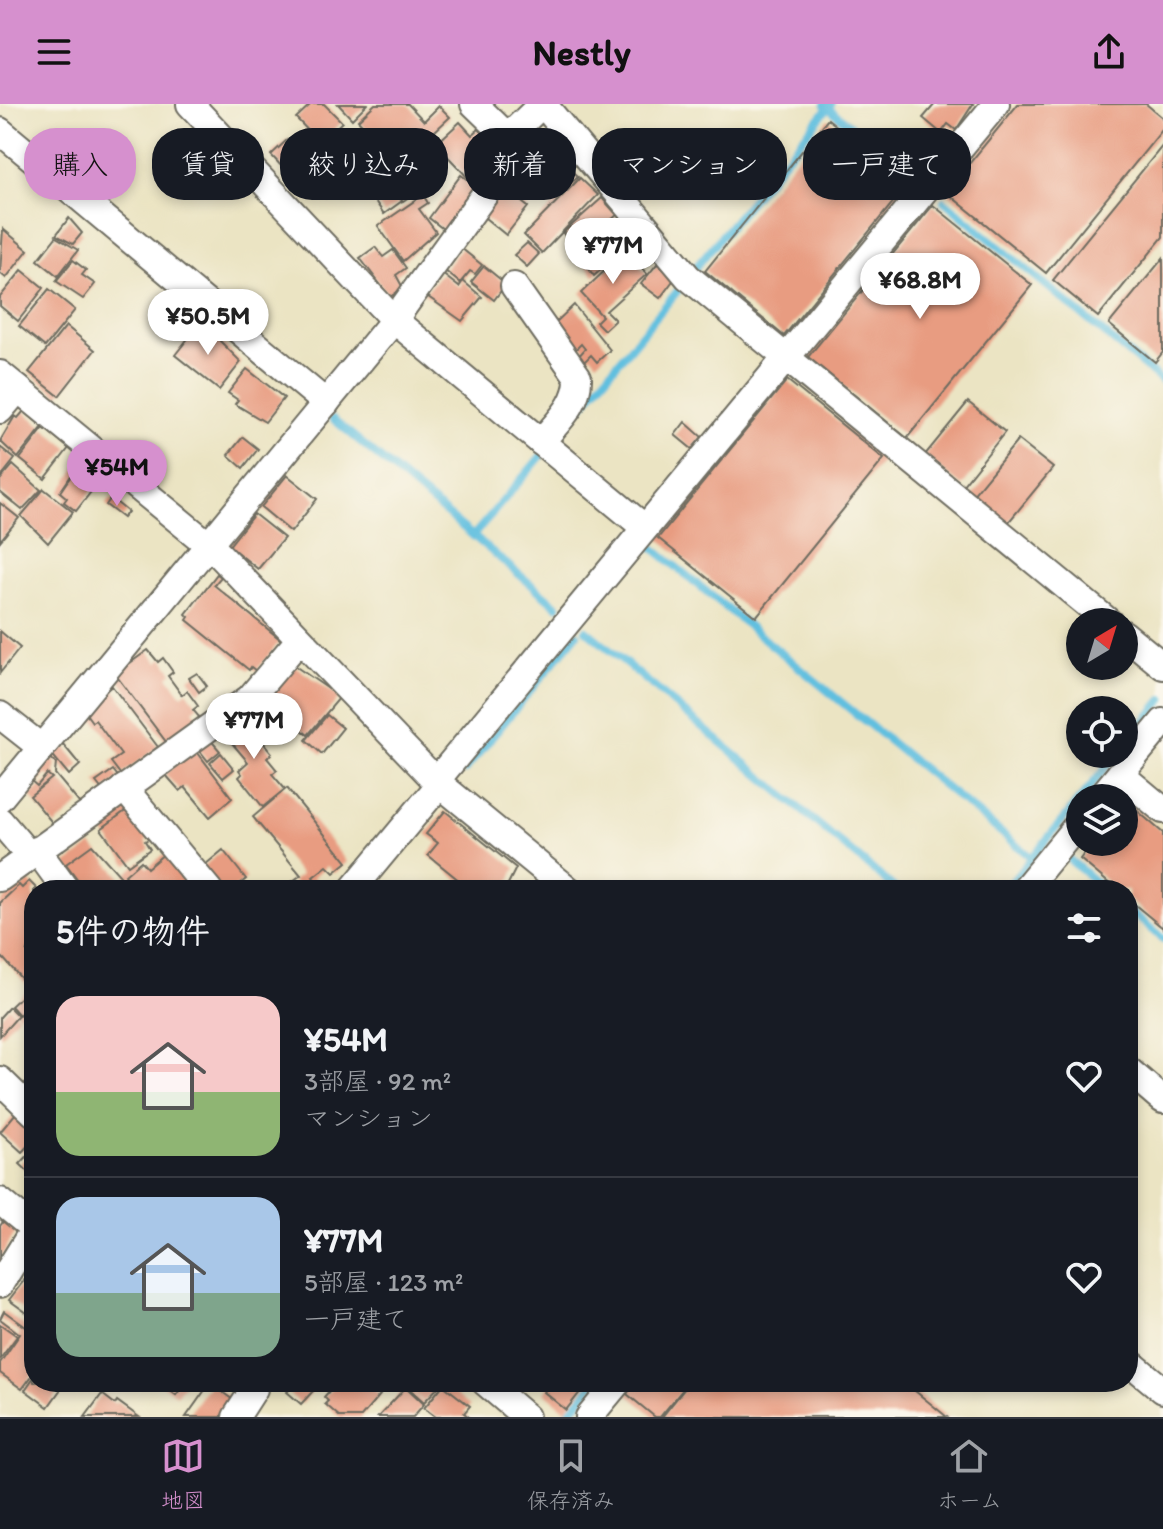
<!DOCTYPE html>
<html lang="ja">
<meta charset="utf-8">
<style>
body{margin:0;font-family:Itim,"Klee One",sans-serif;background:#242831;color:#f1f3f6;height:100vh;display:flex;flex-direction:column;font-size:30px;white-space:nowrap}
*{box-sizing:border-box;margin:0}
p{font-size:26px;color:#9ea1a6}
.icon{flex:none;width:44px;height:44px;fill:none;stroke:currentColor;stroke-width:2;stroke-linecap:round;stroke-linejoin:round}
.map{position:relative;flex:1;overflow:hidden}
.sheet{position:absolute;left:24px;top:776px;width:1114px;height:512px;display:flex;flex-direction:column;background:#171b24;border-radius:32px;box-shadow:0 4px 12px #0003}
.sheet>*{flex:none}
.banner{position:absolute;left:24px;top:24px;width:1116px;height:72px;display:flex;gap:16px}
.needle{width:52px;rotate:38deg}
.fabs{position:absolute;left:1066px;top:504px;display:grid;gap:16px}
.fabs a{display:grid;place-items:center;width:72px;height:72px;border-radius:50%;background:#171b24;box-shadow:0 4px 12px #0003;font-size:40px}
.price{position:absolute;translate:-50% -68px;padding:0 18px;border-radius:28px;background:#fff;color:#222;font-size:26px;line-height:52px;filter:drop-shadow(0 2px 4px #0008)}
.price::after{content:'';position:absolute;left:50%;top:48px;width:24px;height:18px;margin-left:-12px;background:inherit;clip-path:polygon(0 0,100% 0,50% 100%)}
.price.on{background:#d690ce;color:#111}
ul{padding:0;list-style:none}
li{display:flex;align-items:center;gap:24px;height:200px;padding:0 32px}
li+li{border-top:2px solid #363941}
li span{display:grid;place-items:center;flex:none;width:224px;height:160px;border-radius:24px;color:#555}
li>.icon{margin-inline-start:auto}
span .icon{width:96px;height:96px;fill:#fffc;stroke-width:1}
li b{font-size:34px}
h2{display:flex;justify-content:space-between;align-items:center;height:96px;padding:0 32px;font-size:34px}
.tag{padding:0 28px;border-radius:32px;background:#171b24;box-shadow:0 4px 12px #0003;font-size:28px;line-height:72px}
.tag.on{background:#d690ce;color:#111}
header{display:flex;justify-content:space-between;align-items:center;height:104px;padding:0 32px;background:#d690ce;color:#111;font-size:36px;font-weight:800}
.tabs{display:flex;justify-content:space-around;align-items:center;height:112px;border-top:2px solid #363941;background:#171b24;font-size:22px;color:#9ea1a6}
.tabs a{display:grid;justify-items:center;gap:4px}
.tabs .on{color:#d690ce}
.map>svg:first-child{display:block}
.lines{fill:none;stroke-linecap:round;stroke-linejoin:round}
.stream{stroke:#61bfdf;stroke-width:8}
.building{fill:#e89c81}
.minor-casing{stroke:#6e6c60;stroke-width:30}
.minor{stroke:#fff;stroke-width:26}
</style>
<header><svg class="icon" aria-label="menu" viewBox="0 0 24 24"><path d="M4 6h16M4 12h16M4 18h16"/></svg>Nestly<svg class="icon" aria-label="share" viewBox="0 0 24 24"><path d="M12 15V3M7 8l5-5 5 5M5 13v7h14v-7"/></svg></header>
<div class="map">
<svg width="1163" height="1313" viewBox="0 0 1163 1313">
<rect width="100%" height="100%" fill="#fbf7ec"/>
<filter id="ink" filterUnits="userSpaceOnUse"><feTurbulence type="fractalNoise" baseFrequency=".0125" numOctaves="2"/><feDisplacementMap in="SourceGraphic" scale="16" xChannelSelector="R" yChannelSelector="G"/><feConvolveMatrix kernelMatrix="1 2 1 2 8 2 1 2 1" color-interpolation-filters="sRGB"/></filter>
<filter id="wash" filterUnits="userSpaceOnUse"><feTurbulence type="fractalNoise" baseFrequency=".006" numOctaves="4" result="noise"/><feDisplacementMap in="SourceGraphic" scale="32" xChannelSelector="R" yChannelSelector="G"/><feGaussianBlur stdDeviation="1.8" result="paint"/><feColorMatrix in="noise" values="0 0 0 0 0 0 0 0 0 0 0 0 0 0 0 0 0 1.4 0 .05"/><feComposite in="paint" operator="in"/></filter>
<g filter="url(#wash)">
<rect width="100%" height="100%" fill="#ebe4c3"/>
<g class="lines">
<g class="stream">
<polyline points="825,1 876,43"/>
<polyline points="944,97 1163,278"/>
<polyline points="695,164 831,0"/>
<polyline points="581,303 680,184"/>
<polyline points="333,315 557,502"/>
<polyline points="473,432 542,351"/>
<polyline points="647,439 1032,754"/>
<polyline points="586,526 897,786"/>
<polyline points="1124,642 1163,595"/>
<polyline points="465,666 577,530"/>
<polyline points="1081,694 1117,650"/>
<polyline points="1070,756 1105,786"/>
<polyline points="1005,786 1080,695"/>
<polyline points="1128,805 1163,835"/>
<polyline points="566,1313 595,1278"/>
</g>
</g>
<g id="blocks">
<g class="building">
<polygon points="311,0 324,0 342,18 320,39 296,14"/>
<polygon points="338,0 367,0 352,15"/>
<polygon points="375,0 408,0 424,17 439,2 450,13 434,28 440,33 405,66 358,16"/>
<polygon points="935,0 973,0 956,26 948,20 941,29 923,14"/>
<polygon points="1018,0 1146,0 1163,14 1163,25 1046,169 946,88"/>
<polygon points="828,15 908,80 784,232 705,167"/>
<polygon points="460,18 472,31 479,25 497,44 488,64 473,79 436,40"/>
<polygon points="536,33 547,43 552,37 565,50 560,56 578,73 553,95 540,83 535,89 511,66 516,61 513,57"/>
<polygon points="287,36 301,51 285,66 271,51"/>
<polygon points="1163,41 1163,133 1098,213 1053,176"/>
<polygon points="326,43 352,70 326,94 301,67"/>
<polygon points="461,71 479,84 447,128 429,114"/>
<polygon points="383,72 402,97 384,110 366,84"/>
<polygon points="407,72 417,87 403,97 393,82"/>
<polygon points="580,74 598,91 542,149 524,131"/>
<polygon points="501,81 528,103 506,131 479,109"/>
<polygon points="423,91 428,99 419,105 436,128 403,157 378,122"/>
<polygon points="602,94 617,111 611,116 631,138 594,172 563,129"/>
<polygon points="933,101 1032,181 907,334 808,253"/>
<polygon points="69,114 82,129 73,140 56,131"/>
<polygon points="3,125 28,146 6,174 0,169"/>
<polygon points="56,133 78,146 58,172 38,156"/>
<polygon points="527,139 539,150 527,163 514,151"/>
<polygon points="375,143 383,153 393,146 406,164 396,171 403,184 390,193 360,154"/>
<polygon points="461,144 482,161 475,170 470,167 460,179 444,166"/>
<polygon points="626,147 647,170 606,207 615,216 604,226 596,218 602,212 581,189"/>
<polygon points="1163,154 1163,248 1155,258 1109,220"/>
<polygon points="73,156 86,166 82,171 95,180 83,195 56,177"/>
<polygon points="657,160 675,174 660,194 641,180"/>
<polygon points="484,162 506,180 494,196 471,178"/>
<polygon points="22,166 44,184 18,217 0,202 0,193"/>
<polygon points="441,169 459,183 463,177 482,193 462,217 424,190"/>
<polygon points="49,185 75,206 45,243 19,222"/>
<polygon points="574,201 610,246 597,258 591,251 584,258 578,253 585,245 581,240 572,249 553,221"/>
<polygon points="201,218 241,258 219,286 175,251"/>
<polygon points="66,222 95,246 59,292 29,268"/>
<polygon points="247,265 284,294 265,318 235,300 238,296 228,289"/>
<polygon points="787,276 884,355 756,513 658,434"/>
<polygon points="968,298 1005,328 962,382 924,352"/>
<polygon points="24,307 43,323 18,354 0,337 15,312 18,314"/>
<polygon points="685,318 702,333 692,345 675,331"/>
<polygon points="44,324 69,344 45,375 20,355"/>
<polygon points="243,333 258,345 243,364 228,351"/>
<polygon points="1018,336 1053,364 1007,420 972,392"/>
<polygon points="0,343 15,355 0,374"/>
<polygon points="83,354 104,371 76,407 64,398 67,394 60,388"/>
<polygon points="13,361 41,386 22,406 0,388 0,376"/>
<polygon points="287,371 317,395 291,428 261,403"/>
<polygon points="44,385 73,408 48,439 21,412"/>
<polygon points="111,394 128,408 123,414 106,401"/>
<polygon points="0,399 19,414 0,437"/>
<polygon points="254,410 284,434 258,465 229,442"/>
<polygon points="217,470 221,473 214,481 281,536 256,567 251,563 249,566 187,516 189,513 186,510"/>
<polygon points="0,527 20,544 0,569"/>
<polygon points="148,546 158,558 163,554 173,568 168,572 182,591 187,587 198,602 193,606 200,614 167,639 115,570"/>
<polygon points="292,560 340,593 308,631 296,621 294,624 264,595"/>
<polygon points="197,569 207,582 199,588 189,574"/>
<polygon points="112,582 158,643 121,671 111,658 121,651 95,616 92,618 84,607 85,602"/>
<polygon points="240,610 272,649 267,654 277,666 272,670 285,685 263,703 239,673 242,670 239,666 248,658 221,626"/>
<polygon points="327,611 343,624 322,650 306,636"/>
<polygon points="208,633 220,647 208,657 197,643"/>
<polygon points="62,639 80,661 69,671 50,648"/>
<polygon points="195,645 232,694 210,713 185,683 180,687 165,670"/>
<polygon points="221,649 234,665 223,674 210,659"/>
<polygon points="49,653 56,659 55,670 80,700 55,722 30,692 52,674 47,670 37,682 30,676"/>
<polygon points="113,666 120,675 103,687 96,678"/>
<polygon points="287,684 347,758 334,769 327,762 313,773 316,777 306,786 300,786 293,777 301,771 253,713"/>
<polygon points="1127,698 1163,729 1163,824 1128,795 1128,786 1117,786 1080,755 1093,738 1124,738"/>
<polygon points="128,705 150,734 145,737 150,745 128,761 101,725"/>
<polygon points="445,707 516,764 505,786 471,786 428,751 438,739 426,730"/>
<polygon points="92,741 121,773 104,786 98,780 85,785 66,760"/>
<polygon points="223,746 246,775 233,786 218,786 200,765"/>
<polygon points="164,750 192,784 137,786 125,771 141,757 147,764"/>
<polygon points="29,777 38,786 34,786 34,840 26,848 34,842 34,889 3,854 0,857 0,799 19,781 22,784"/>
<polygon points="28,886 34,897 19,911 11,902"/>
<polygon points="9,903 18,912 0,932 0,913"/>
<polygon points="21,1003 34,1015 34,1035 22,1048 0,1028"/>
<polygon points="34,1045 34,1073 20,1060"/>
<polygon points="5,1115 18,1125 0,1154 0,1122"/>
<polygon points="25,1175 34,1181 34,1214 9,1196"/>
<polygon points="4,1207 34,1229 27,1239 34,1244 34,1269 22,1285 0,1269 0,1259 20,1230 0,1215"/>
<polygon points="0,1220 17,1232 0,1255"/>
<polygon points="34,1273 34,1278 66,1278 48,1303 25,1286"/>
<polygon points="158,1278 186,1278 176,1291"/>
<polygon points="296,1278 305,1278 314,1286 301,1300 287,1288"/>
<polygon points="337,1278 365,1278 380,1291 361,1313 340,1313 325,1300 328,1297 324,1293"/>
<polygon points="402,1278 443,1278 424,1298"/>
<polygon points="552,1278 588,1278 566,1306 544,1288"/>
<polygon points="636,1278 689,1278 660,1313 655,1313 627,1290"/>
<polygon points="690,1278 904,1278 947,1313 662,1313"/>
<polygon points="210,1279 233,1296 221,1313 186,1313"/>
<polygon points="443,1281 470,1302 464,1309 469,1313 436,1313 424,1304"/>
<polygon points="406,1283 424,1300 413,1313 378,1313"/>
<polygon points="102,1290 115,1300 117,1297 139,1313 85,1313"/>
</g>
</g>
</g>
<g filter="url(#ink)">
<use href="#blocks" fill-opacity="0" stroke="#6e6c60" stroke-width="2"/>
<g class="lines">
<defs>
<g id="minor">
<polyline points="190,0 394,216 645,424"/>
<polyline points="474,0 508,33"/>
<polyline points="543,0 688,173 1109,518"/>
<polyline points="0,27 326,299"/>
<path d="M514 182 578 273C579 300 557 318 541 338"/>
<polyline points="0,270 216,447 436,677 569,786"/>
<polyline points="0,306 18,285"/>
<polyline points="1124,530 1163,562"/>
<polyline points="0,611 42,644"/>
<polyline points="1120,670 1163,706"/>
<polyline points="436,677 996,0"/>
<polyline points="124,684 209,786"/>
<polyline points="0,694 394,216 490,83 508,33 542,0"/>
<polyline points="1100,694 1163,618"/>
<polyline points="0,717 29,751"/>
<polyline points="37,746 66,786"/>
<polyline points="0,774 250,594 299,536"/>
<polyline points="352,786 440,680"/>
<polyline points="1024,786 1080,718"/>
<polyline points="1128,966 1163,996"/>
<polyline points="0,976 34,1009"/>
<polyline points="0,1097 34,1125"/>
<polyline points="0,1180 34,1125"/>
<polyline points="1128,1257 1163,1286"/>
<polyline points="485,1278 526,1313"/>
<polyline points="236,1313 254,1285 248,1278"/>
<polyline points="589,1313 618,1278"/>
</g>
</defs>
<use href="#minor" class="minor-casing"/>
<use href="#minor" class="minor"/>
</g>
</g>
</svg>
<div class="fabs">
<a><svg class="needle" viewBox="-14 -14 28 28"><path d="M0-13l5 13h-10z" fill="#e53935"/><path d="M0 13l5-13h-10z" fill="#9ea1a6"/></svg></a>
<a><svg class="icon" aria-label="locate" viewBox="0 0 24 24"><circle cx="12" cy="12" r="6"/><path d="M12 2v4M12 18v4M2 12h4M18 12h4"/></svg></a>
<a><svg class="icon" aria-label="layers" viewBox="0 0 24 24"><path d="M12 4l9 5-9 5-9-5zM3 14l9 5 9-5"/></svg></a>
</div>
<b class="price" style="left:613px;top:182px">¥77M</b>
<b class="price" style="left:920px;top:217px">¥68.8M</b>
<b class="price" style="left:208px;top:253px">¥50.5M</b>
<b class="price on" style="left:117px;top:404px">¥54M</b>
<b class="price" style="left:254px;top:657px">¥77M</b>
<div class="banner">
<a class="tag on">購入</a>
<a class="tag">賃貸</a>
<a class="tag">絞り込み</a>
<a class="tag">新着</a>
<a class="tag">マンション</a>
<a class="tag">一戸建て</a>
</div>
<section class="sheet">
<h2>5件の物件<svg class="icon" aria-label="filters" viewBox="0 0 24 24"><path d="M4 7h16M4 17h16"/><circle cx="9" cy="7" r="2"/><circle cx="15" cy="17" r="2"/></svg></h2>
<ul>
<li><span style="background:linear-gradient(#f6c9c9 60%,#8fb573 0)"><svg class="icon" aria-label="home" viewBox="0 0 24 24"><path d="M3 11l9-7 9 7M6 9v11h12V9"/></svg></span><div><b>¥54M</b><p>3部屋 · 92 m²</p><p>マンション</p></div><svg class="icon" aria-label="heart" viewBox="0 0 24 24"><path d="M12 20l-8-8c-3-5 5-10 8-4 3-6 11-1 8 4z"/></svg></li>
<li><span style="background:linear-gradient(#a9c7e8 60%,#7fa58c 0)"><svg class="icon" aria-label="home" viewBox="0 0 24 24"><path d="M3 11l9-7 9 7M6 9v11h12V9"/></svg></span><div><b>¥77M</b><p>5部屋 · 123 m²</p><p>一戸建て</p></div><svg class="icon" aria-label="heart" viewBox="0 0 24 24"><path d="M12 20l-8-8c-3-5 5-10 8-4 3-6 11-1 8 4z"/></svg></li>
</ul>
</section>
</div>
<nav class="tabs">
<a class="on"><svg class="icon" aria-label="map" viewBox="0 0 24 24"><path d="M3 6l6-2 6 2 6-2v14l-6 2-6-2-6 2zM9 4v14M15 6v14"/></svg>地図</a>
<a><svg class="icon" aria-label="saved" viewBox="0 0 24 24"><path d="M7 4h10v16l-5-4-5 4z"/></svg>保存済み</a>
<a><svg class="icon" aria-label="home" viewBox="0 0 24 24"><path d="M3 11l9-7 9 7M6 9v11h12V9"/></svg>ホーム</a>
</nav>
